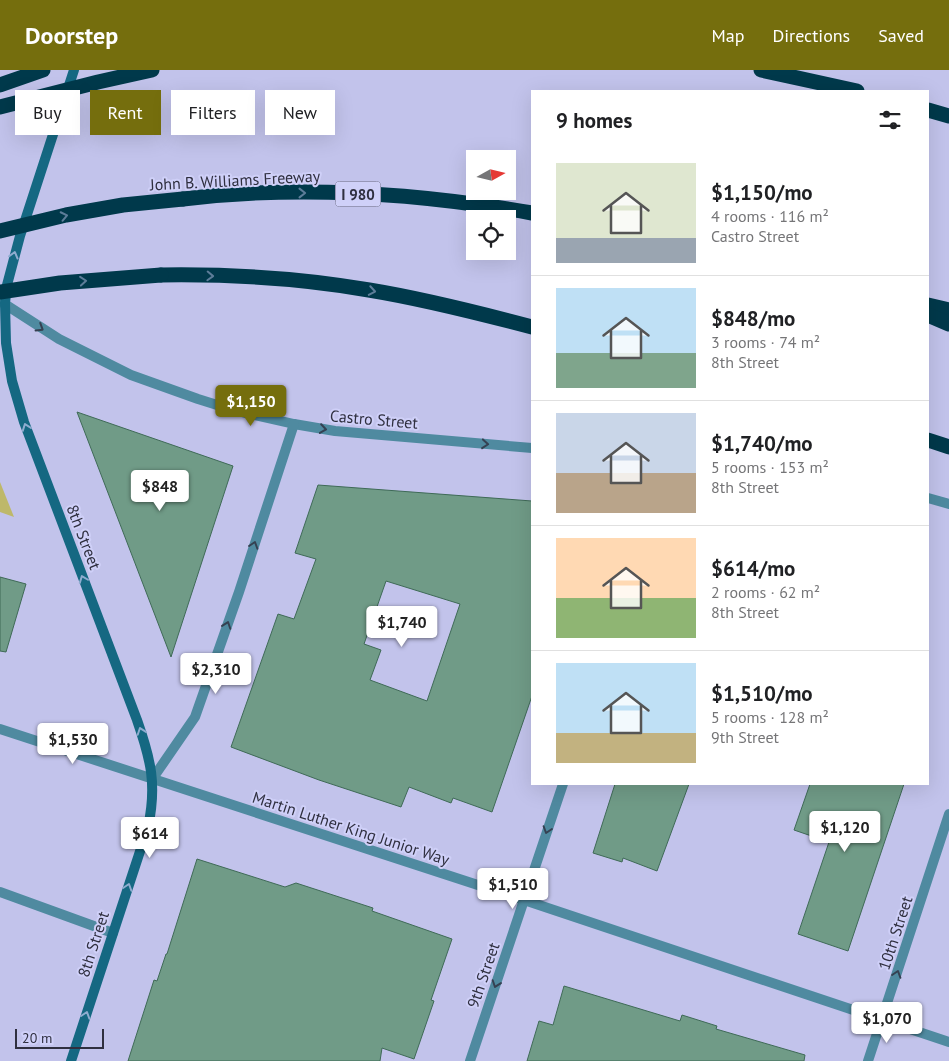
<!DOCTYPE html>
<meta charset="utf-8">
<style>
body{margin:0;font-family:"PT Sans",sans-serif;background:#f2f2f2;color:#202124;height:100vh;display:flex;flex-direction:column;font-size:19px;white-space:nowrap}
*{box-sizing:border-box;margin:0}
p{font-size:16px;color:#757577}
.icon{flex:none;width:28px;height:28px;fill:none;stroke:currentColor;stroke-width:2;stroke-linecap:round;stroke-linejoin:round}
.map{position:relative;flex:1;overflow:hidden}
.drawer{position:absolute;left:531px;top:20px;width:398px;height:695px;display:flex;flex-direction:column;background:#fff;border-radius:0px;box-shadow:0 5px 20px #0002}
.drawer>*{flex:none}
.banner{position:absolute;left:15px;top:20px;width:441px;height:45px;display:flex;gap:10px}
.needle{width:32px;rotate:82deg}
.buttons{position:absolute;left:466px;top:80px;display:grid;gap:10px}
.buttons a{display:grid;place-items:center;width:50px;height:50px;border-radius:0px;background:#fff;box-shadow:0 5px 20px #0002;font-size:25px}
.scale{position:absolute;left:15px;bottom:12px;width:89px;box-sizing:border-box;padding-left:5px;border:2px solid #2f2f3f;border-top:0;font-size:14px;line-height:18px;white-space:nowrap;color:#2f2f3f;-webkit-text-stroke:4px #cfd0f8;paint-order:stroke}
.price{position:absolute;translate:-50% -42px;padding:0 11px;border-radius:5px;background:#fff;color:#222;font-size:16px;line-height:32px;filter:drop-shadow(0 1px 2px #0008)}
.price::after{content:'';position:absolute;left:50%;top:30px;width:15px;height:11px;margin-left:-8px;background:inherit;clip-path:polygon(0 0,100% 0,50% 100%)}
.price.active{background:#756e0d;color:#fff}
ul{padding:0;list-style:none}
li{display:flex;align-items:center;gap:15px;height:125px;padding:0 25px}
li+li{border-top:1px solid #e0e0e0}
li span{display:grid;place-items:center;flex:none;width:140px;height:100px;border-radius:0px;color:#555}
li>.icon{margin-inline-start:auto}
span .icon{width:60px;height:60px;fill:#fffc;stroke-width:1}
li b{font-size:21px}
h2{display:flex;justify-content:space-between;align-items:center;height:60px;padding:0 25px;font-size:21px}
.pill{padding:0 18px;border-radius:0px;background:#fff;box-shadow:0 5px 20px #0002;font-size:18px;line-height:45px}
.pill.active{background:#756e0d;color:#fff}
header{display:flex;align-items:center;gap:30px;box-sizing:border-box;height:70px;padding:0 25px;background:#756e0d;color:#fff}
header strong{font-size:24px}
nav{display:flex;gap:28px;margin-inline-start:auto;font-size:18px}
.map>svg:first-child{display:block}
.green{fill:#beb86a}
.building{fill:#709b87;stroke:#3f6a57;fill-rule:evenodd}
.lines{fill:none;stroke-linecap:round;stroke-linejoin:round}
.service{stroke:#4f8aa0;stroke-width:10}
.minor{stroke:#4f8aa0;stroke-width:10}
.tertiary{stroke:#4f8aa0;stroke-width:10}
.secondary{stroke:#156882;stroke-width:10}
.motorway{stroke:#00394b;stroke-width:15}
.motorway-bridge{stroke:#00394b;stroke-width:15}
.oneway{stroke:#5d7d99}
.oneway2{stroke:#8eaccf}
.oneway3{stroke:#354152}
.labels{text-anchor:middle;dominant-baseline:central;stroke-width:4;stroke-linejoin:round;paint-order:stroke}
.shield{fill:#cfd0f8;stroke:#5f5f76;stroke-width:1}
.shield-label{font-size:15px;font-weight:bold;fill:#2f2f3f}
.street-label{font-size:16px;fill:#2f2f3f;stroke:#cfd0f8}
</style>
<header>
<strong>Doorstep</strong>
<nav><a>Map</a><a>Directions</a><a>Saved</a></nav>
</header>
<div class="map">
<svg width="949" height="991" viewBox="0 0 949 991">
<rect width="100%" height="100%" fill="#c2c3eb"/>
<polygon class="green" points="0,412 14,447 0,442"/>
<g class="building">
<polygon points="77,342 233,396 171,587"/>
<path d="M318 415 532 431V626L492 742 453 728 451 733 409 717 401 737 319 710 231 677 278 544 294 549 316 489 295 483ZM386 511 460 534 427 631 370 610 381 580 364 574Z"/>
<polygon points="0,507 26,514 6,582 0,581"/>
<polygon points="615,714 689,714 657,801 623,788 622,792 593,783"/>
<polygon points="810,714 904,714 848,881 798,864 829,772 794,760"/>
<polygon points="197,789 285,817 296,813 373,838 372,841 452,869 431,930 434,931 414,989 382,978 380,991 128,991 154,910 157,911 166,884 167,884"/>
<polygon points="564,916 680,951 682,945 717,956 716,959 805,985 804,991 527,991 539,951 553,955"/>
</g>
<g class="lines">
<polyline class="service" points="0,822 113,863"/>
<g class="minor">
<polyline points="470,991 563,714"/>
<polyline points="868,991 949,744"/>
</g>
<g class="tertiary">
<polyline points="0,231 59,269 131,305 198,329 233,340 294,354 335,361 532,378"/>
<polyline points="928,428 949,434"/>
<polyline points="0,659 524,830 949,972"/>
<polyline points="153,708 195,647 239,522 294,354"/>
</g>
<path class="secondary" d="M71 991 148 757C157 715 151 690 137 650L24 352 12 311 6 273 5 233 7 215 20 166 74 0"/>
<g class="motorway">
<polyline points="761,0 857,21"/>
<polyline points="0,15 43,0"/>
<polyline points="928,40 949,46"/>
<path d="M183 129C299 115 418 123 532 143"/>
<path d="M161 205C231 204 301 208 369 220 424 229 479 243 532 257"/>
<polyline points="928,235 949,240"/>
<polyline points="928,245 949,254"/>
<polyline points="928,370 949,377"/>
</g>
<g class="motorway-bridge">
<polyline points="0,37 98,12 152,0"/>
<polyline points="0,161 66,145 123,135 183,129"/>
<polyline points="0,222 60,213 161,205"/>
</g>
</g>
<defs><path id="oneway-chevron" d="M-2-3.5L2.5 0L-2 3.5" fill="none" stroke-width="1.6" stroke-linecap="round" stroke-linejoin="round" transform="scale(1.25)"/></defs>
<g class="oneway">
<use href="#oneway-chevron" transform="translate(302 123)"/>
<use href="#oneway-chevron" transform="translate(64 146) rotate(-12)"/>
<use href="#oneway-chevron" transform="translate(210 206) rotate(2)"/>
<use href="#oneway-chevron" transform="translate(83 211) rotate(-5)"/>
<use href="#oneway-chevron" transform="translate(372 221) rotate(10)"/>
</g>
<g class="oneway2">
<use href="#oneway-chevron" transform="translate(14 185) rotate(-75)"/>
<use href="#oneway-chevron" transform="translate(26 357) rotate(-110)"/>
<use href="#oneway-chevron" transform="translate(83 509) rotate(-111)"/>
<use href="#oneway-chevron" transform="translate(141 661) rotate(-109)"/>
<use href="#oneway-chevron" transform="translate(128 817) rotate(-72)"/>
<use href="#oneway-chevron" transform="translate(86 945) rotate(-72)"/>
</g>
<g class="oneway3">
<use href="#oneway-chevron" transform="translate(40 258) rotate(32)"/>
<use href="#oneway-chevron" transform="translate(323 359) rotate(8)"/>
<use href="#oneway-chevron" transform="translate(485 374) rotate(5)"/>
<use href="#oneway-chevron" transform="translate(254 475) rotate(-72)"/>
<use href="#oneway-chevron" transform="translate(227 555) rotate(-71)"/>
<use href="#oneway-chevron" transform="translate(547 760) rotate(108)"/>
<use href="#oneway-chevron" transform="translate(897 904) rotate(-72)"/>
<use href="#oneway-chevron" transform="translate(496 914) rotate(109)"/>
</g>
<g class="labels">
<rect class="shield" x="335.5" y="111.5" width="45" height="25" rx="4"/>
<g class="shield-label">
<text x="358" y="124">I 980</text>
</g>
<g class="street-label">
<text transform="translate(235 110) rotate(-3)">John B. Williams Freeway</text>
<text transform="translate(374 349) rotate(5)">Castro Street</text>
<text transform="translate(84 467) rotate(69)">8th Street</text>
<text transform="translate(351 758) rotate(18)">Martin Luther King Junior Way</text>
<text transform="translate(895 863) rotate(-72)">10th Street</text>
<text transform="translate(93 874) rotate(-72)">8th Street</text>
<text transform="translate(483 905) rotate(-71)">9th Street</text>
</g>
</g>
</svg>
<div class="buttons">
<a><svg class="needle" viewBox="-14 -14 28 28"><path d="M0-13l5 13h-10z" fill="#e53935"/><path d="M0 13l5-13h-10z" fill="#757577"/></svg></a>
<a><svg class="icon" aria-label="locate" viewBox="0 0 24 24"><circle cx="12" cy="12" r="6"/><path d="M12 2v4M12 18v4M2 12h4M18 12h4"/></svg></a>
</div>
<div class="scale">20 m</div>
<b class="price active" style="left:251px;top:357px">$1,150</b>
<b class="price" style="left:160px;top:442px">$848</b>
<b class="price" style="left:402px;top:578px">$1,740</b>
<b class="price" style="left:216px;top:625px">$2,310</b>
<b class="price" style="left:73px;top:695px">$1,530</b>
<b class="price" style="left:845px;top:783px">$1,120</b>
<b class="price" style="left:150px;top:789px">$614</b>
<b class="price" style="left:513px;top:840px">$1,510</b>
<b class="price" style="left:887px;top:974px">$1,070</b>
<div class="banner">
<a class="pill">Buy</a>
<a class="pill active">Rent</a>
<a class="pill">Filters</a>
<a class="pill">New</a>
</div>
<section class="drawer">
<h2>9 homes<svg class="icon" aria-label="filters" viewBox="0 0 24 24"><path d="M4 7h16M4 17h16"/><circle cx="9" cy="7" r="2"/><circle cx="15" cy="17" r="2"/></svg></h2>
<ul>
<li><span style="background:linear-gradient(#dfe7d0 75%,#9aa5b1 0)"><svg class="icon" aria-label="home" viewBox="0 0 24 24"><path d="M3 11l9-7 9 7M6 9v11h12V9"/></svg></span><div><b>$1,150/mo</b><p>4 rooms · 116 m²</p><p>Castro Street</p></div></li>
<li><span style="background:linear-gradient(#bfe0f5 65%,#7fa58c 0)"><svg class="icon" aria-label="home" viewBox="0 0 24 24"><path d="M3 11l9-7 9 7M6 9v11h12V9"/></svg></span><div><b>$848/mo</b><p>3 rooms · 74 m²</p><p>8th Street</p></div></li>
<li><span style="background:linear-gradient(#c9d6e8 60%,#b9a48a 0)"><svg class="icon" aria-label="home" viewBox="0 0 24 24"><path d="M3 11l9-7 9 7M6 9v11h12V9"/></svg></span><div><b>$1,740/mo</b><p>5 rooms · 153 m²</p><p>8th Street</p></div></li>
<li><span style="background:linear-gradient(#ffd9b3 60%,#8fb573 0)"><svg class="icon" aria-label="home" viewBox="0 0 24 24"><path d="M3 11l9-7 9 7M6 9v11h12V9"/></svg></span><div><b>$614/mo</b><p>2 rooms · 62 m²</p><p>8th Street</p></div></li>
<li><span style="background:linear-gradient(#bfe0f5 70%,#c2b280 0)"><svg class="icon" aria-label="home" viewBox="0 0 24 24"><path d="M3 11l9-7 9 7M6 9v11h12V9"/></svg></span><div><b>$1,510/mo</b><p>5 rooms · 128 m²</p><p>9th Street</p></div></li>
</ul>
</section>
</div>
